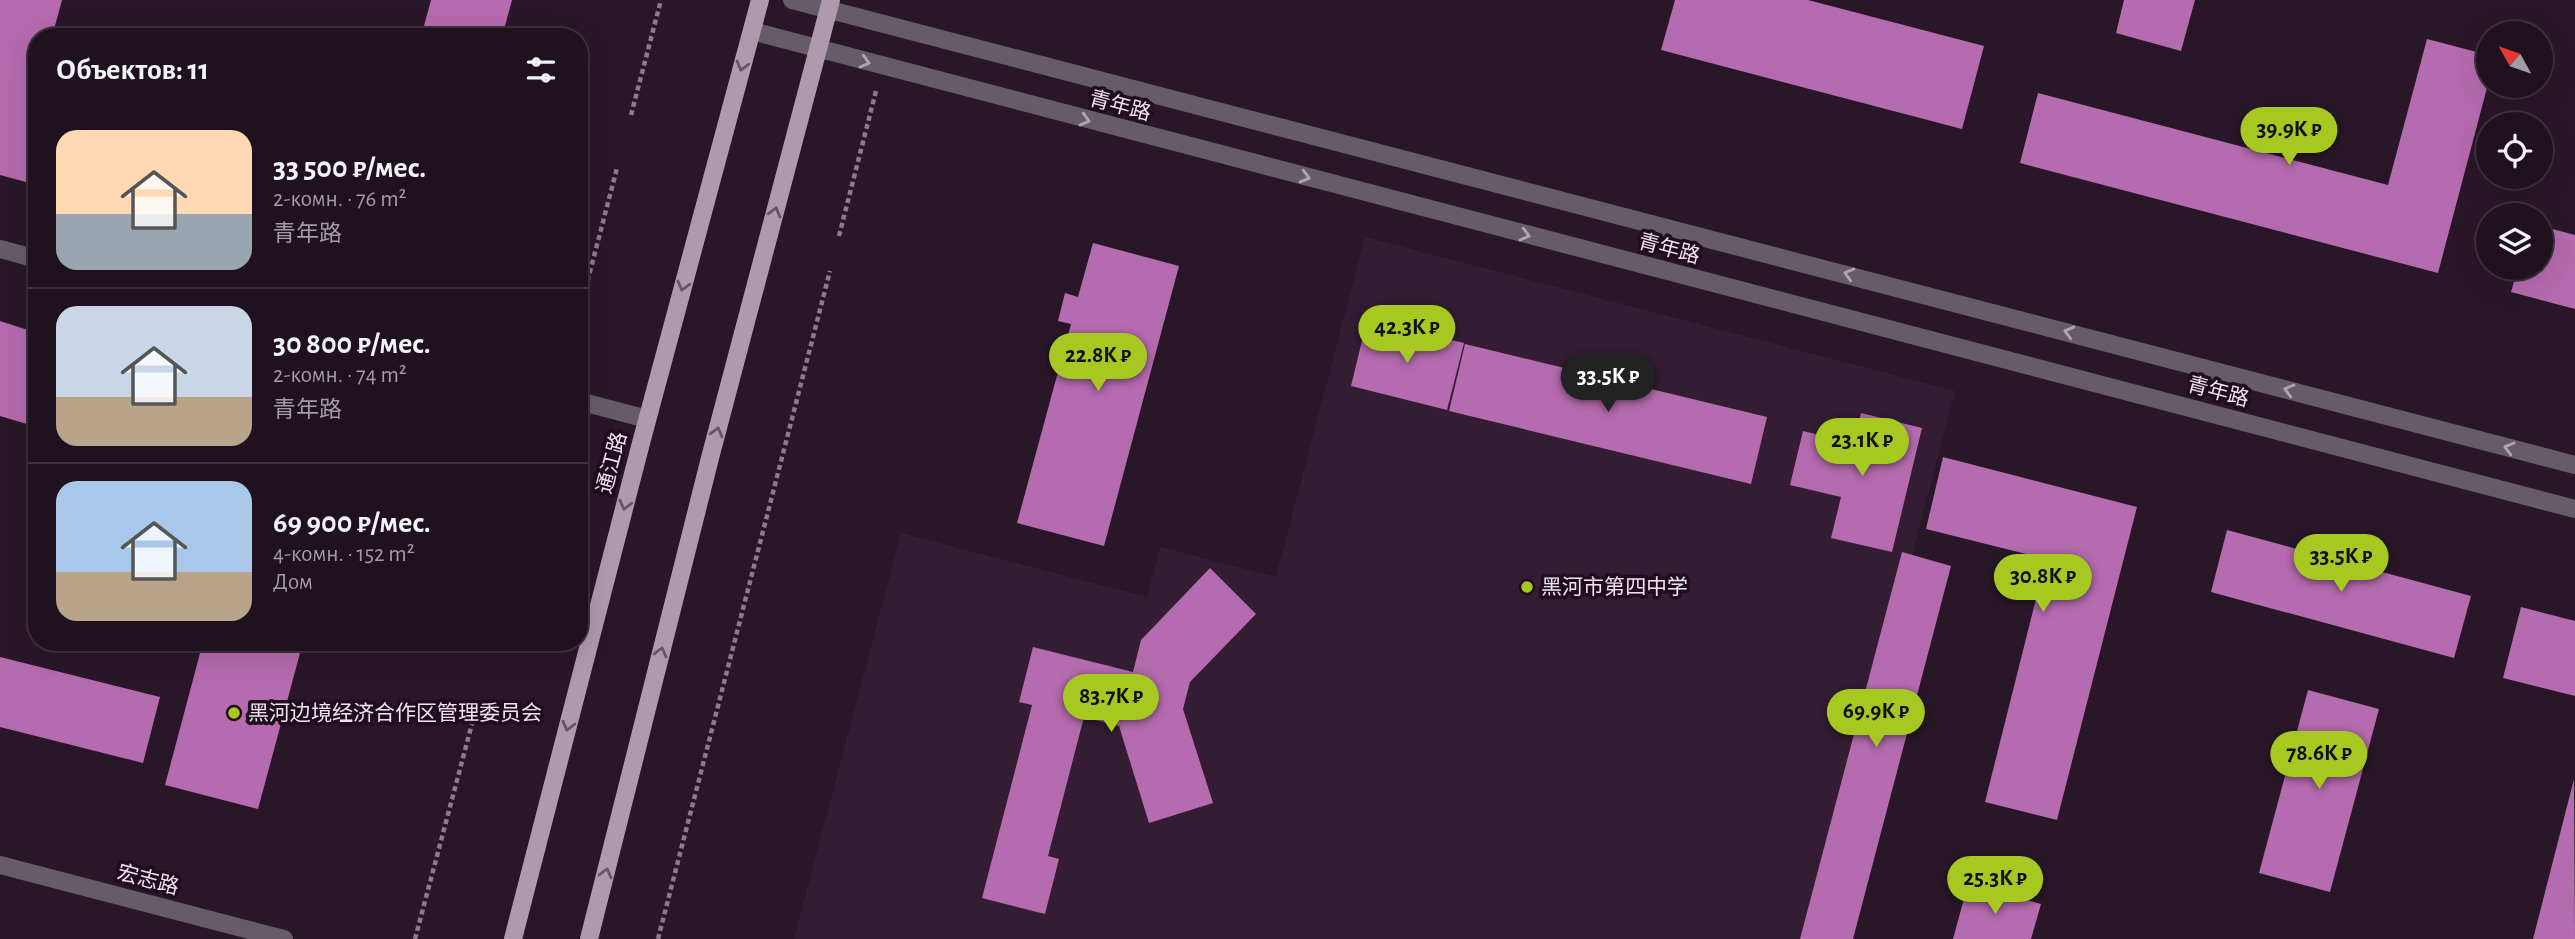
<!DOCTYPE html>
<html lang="ru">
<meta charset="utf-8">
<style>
body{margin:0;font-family:"Alegreya Sans","Noto Sans SC",sans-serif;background:#2c1f2a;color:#f1f3f6;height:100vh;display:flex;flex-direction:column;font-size:26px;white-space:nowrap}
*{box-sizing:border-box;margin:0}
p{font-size:23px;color:#a19da4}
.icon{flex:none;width:38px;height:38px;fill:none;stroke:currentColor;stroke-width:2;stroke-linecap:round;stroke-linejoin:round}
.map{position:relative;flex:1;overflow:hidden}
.sheet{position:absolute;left:28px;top:28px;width:560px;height:623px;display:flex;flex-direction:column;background:#1f111d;border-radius:28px;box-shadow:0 7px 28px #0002,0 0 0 2px #3c313b}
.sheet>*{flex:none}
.needle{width:46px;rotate:310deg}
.fabs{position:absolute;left:2476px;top:21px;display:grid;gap:14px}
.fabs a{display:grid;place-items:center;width:77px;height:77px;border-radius:50%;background:#1f111d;box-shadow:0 7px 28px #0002,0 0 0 2px #3c313b;font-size:35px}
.price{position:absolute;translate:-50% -60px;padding:0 16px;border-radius:24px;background:#a6c821;color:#111;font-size:23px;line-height:46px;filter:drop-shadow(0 2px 4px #0008)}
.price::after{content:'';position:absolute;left:50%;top:42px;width:21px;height:16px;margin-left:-10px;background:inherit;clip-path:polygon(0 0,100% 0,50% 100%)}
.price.selected{background:#222;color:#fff}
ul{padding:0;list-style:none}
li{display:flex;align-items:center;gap:21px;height:175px;padding:0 28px}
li+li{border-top:2px solid #3c313b}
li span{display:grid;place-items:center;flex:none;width:196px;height:140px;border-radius:21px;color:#555}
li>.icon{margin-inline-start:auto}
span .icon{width:84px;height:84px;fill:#fffc;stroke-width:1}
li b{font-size:30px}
h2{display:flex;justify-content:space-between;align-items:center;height:84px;padding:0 28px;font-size:30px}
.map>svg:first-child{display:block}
.built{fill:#341d32}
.building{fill:#b56baf}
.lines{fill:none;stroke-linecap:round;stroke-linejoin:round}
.path{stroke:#8b7c8a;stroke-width:4.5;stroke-dasharray:5 3.5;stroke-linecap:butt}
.minor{stroke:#665c65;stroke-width:18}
.tertiary{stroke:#665c65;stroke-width:18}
.primary{stroke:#af9aad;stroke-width:18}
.oneway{stroke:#b1a6b0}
.oneway2{stroke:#675466}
.poi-dot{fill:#a6c821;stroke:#1f0e1e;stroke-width:2.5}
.labels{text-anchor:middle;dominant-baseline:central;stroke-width:7;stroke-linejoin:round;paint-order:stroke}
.street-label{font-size:21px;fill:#efe2ee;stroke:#1f0e1e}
.poi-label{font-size:21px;fill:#efe2ee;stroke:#1f0e1e;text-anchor:start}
</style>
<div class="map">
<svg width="2575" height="939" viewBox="0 0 2575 939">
<rect width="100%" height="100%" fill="#291727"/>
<polygon class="built" points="1365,237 1955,391 1811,939 794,939 901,533 1147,597 1160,547 1276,577"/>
<g class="building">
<polygon points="0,0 62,0 52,37 37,37 37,93 29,121 37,123 37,185 0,175"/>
<polygon points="431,0 512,0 502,37 421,37"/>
<polygon points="1675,0 1808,0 1984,46 1962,129 1661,50"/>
<polygon points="2124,0 2195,0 2181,51 2116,33"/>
<polygon points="2427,39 2488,55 2488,84 2438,273 2020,163 2038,93 2388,185"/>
<polygon points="2541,226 2575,235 2575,309 2511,292 2518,268 2541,268"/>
<polygon points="1093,243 1179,266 1104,546 1017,523 1071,324 1058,321 1065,293 1078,297"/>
<polygon points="1367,320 1464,343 1447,410 1351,386"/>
<polygon points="0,321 37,333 37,427 0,416"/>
<polygon points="1465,344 1767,417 1751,484 1449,411"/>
<polygon points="1861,413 1922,428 1892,552 1831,538 1841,497 1790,485 1803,431 1854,443"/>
<polygon points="1943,457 2137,507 2057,820 1985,802 2046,559 1926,529"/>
<polygon points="2227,530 2471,596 2454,658 2211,592"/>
<polygon points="1902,552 1951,566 1853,939 1800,939"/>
<polygon points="1210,568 1256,614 1190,682 1183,709 1213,803 1149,823 1119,726 1084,717 1048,856 1059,859 1045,914 982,898 1032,705 1019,702 1033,647 1133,672 1141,640"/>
<polygon points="2521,607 2575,621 2575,696 2503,678"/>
<polygon points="203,642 303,642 258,809 165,785"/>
<polygon points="0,657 160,697 143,763 0,727"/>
<polygon points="2308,690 2379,709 2330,892 2259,873"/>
<polygon points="2574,779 2575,939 2533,939"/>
<polygon points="1968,884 2041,904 2031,939 1953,939"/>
</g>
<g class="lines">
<g class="path">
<polyline points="631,115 661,0"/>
<polyline points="839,236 876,91"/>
<polyline points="579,314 617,168"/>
<polyline points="415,939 478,701"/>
<polyline points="658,939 830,271"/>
</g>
<g class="minor">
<polyline points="0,249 37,259"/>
<polyline points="579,401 647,419"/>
<polyline points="0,865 284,939"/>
</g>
<g class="tertiary">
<polyline points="792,0 2575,465"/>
<polyline points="752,31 2575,509"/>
</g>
<g class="primary">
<polyline points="513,939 641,443 760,0"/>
<polyline points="589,939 710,458 831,0"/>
</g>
</g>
<defs><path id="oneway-chevron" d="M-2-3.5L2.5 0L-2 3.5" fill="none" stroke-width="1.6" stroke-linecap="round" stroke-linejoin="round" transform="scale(1.75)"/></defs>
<g class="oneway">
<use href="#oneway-chevron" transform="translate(865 62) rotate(15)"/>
<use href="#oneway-chevron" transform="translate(1085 120) rotate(15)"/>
<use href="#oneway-chevron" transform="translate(1305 177) rotate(15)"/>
<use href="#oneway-chevron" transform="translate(1525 235) rotate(15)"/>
<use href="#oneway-chevron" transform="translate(1849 274) rotate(-165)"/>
<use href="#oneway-chevron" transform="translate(2069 332) rotate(-165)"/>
<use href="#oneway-chevron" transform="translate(2289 390) rotate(-165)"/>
<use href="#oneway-chevron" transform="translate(2509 448) rotate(-165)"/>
</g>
<g class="oneway2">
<use href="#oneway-chevron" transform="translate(742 66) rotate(105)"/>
<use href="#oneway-chevron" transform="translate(775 212) rotate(-75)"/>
<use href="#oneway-chevron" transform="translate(683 286) rotate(105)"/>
<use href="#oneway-chevron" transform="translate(717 432) rotate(-75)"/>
<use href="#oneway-chevron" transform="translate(625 505) rotate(104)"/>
<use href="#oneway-chevron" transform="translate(661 652) rotate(-76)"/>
<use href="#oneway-chevron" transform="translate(568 726) rotate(104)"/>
<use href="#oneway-chevron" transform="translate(606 873) rotate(-76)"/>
</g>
<g class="poi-dot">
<circle cx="1527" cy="587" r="7"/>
<circle cx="234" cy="713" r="7"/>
</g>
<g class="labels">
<g class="street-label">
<text transform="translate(1120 106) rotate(15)">青年路</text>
<text transform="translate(1669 249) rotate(15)">青年路</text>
<text transform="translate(2218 392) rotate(15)">青年路</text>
<text transform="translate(612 463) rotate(-75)">通江路</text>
<text transform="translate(148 880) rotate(15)">宏志路</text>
</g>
<g class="poi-label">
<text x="1541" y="587">黑河市第四中学</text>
<text x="248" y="713">黑河边境经济合作区管理委员会</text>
</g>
</g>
</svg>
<div class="fabs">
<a><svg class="needle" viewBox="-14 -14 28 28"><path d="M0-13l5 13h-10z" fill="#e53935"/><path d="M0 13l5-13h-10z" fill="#a19da4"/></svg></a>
<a><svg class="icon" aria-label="locate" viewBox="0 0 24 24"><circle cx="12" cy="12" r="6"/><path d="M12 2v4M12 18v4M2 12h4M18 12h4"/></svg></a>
<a><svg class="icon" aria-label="layers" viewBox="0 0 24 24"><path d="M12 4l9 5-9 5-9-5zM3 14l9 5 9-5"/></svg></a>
</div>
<b class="price" style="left:2289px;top:167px">39.9K ₽</b>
<b class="price" style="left:1407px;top:365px">42.3K ₽</b>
<b class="price" style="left:1098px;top:393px">22.8K ₽</b>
<b class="price selected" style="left:1608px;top:414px">33.5K ₽</b>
<b class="price" style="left:1862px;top:478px">23.1K ₽</b>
<b class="price" style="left:2341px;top:594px">33.5K ₽</b>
<b class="price" style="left:2043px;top:614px">30.8K ₽</b>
<b class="price" style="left:1111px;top:734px">83.7K ₽</b>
<b class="price" style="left:1876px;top:749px">69.9K ₽</b>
<b class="price" style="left:2319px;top:791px">78.6K ₽</b>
<b class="price" style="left:1995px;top:916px">25.3K ₽</b>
<section class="sheet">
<h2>Объектов: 11<svg class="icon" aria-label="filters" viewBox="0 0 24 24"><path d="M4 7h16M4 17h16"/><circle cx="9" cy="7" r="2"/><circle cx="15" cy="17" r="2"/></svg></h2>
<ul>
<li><span style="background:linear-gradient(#ffd9b3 60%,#9aa5b1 0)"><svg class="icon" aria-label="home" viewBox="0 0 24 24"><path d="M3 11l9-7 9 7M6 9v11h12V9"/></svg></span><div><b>33 500 ₽/мес.</b><p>2-комн. · 76 m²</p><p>青年路</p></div></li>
<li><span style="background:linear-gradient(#c9d6e8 65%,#b9a48a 0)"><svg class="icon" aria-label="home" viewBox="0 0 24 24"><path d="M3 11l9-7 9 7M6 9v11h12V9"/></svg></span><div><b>30 800 ₽/мес.</b><p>2-комн. · 74 m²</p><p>青年路</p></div></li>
<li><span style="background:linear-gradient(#a9c7e8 65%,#b9a48a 0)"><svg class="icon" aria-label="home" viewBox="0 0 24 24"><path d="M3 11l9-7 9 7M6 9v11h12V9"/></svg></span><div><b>69 900 ₽/мес.</b><p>4-комн. · 152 m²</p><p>Дом</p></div></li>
</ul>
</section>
</div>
